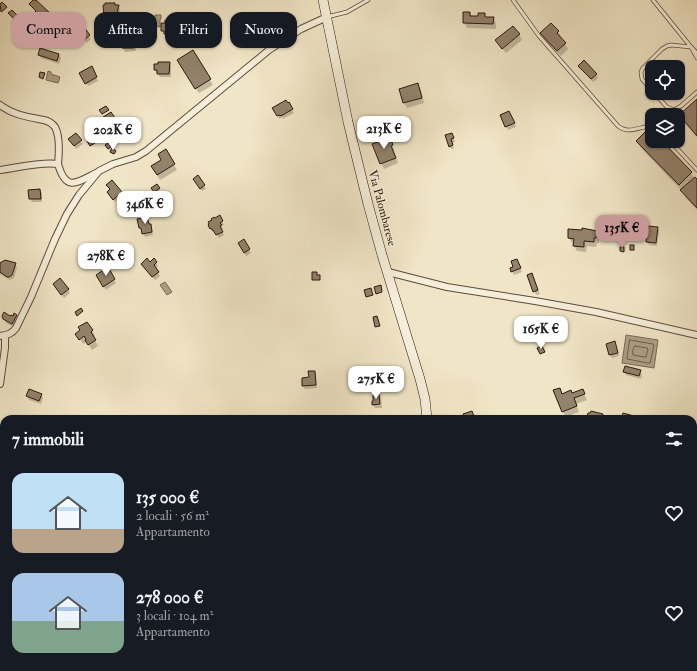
<!DOCTYPE html>
<html lang="it">
<meta charset="utf-8">
<style>
body{margin:0;font-family:"IM FELL Double Pica",serif;background:#242831;color:#f1f3f6;height:100vh;display:flex;flex-direction:column;font-size:15px;white-space:nowrap}
*{box-sizing:border-box;margin:0}
p{font-size:13px;color:#9ea1a6}
.icon{flex:none;width:22px;height:22px;fill:none;stroke:currentColor;stroke-width:2;stroke-linecap:round;stroke-linejoin:round}
.map{position:relative;flex:1;overflow:hidden}
.sheet{position:absolute;left:0px;top:415px;width:697px;height:256px;display:flex;flex-direction:column;background:#171b24;border-radius:12px 12px 0 0;box-shadow:0 1px 3px #0004}
.sheet>*{flex:none}
.banner{position:absolute;left:12px;top:12px;width:400px;height:36px;display:flex;gap:8px}
.buttons{position:absolute;left:645px;top:60px;display:grid;gap:8px}
.buttons a{display:grid;place-items:center;width:40px;height:40px;border-radius:8px;background:#171b24;box-shadow:0 1px 3px #0004;font-size:20px}
.price{position:absolute;translate:-50% -34px;padding:0 9px;border-radius:8px;background:#fff;color:#222;font-size:13px;line-height:26px;filter:drop-shadow(0 1px 2px #0008)}
.price::after{content:'';position:absolute;left:50%;top:24px;width:12px;height:9px;margin-left:-6px;background:inherit;clip-path:polygon(0 0,100% 0,50% 100%)}
.price.current{background:#c59692;color:#111}
ul{padding:0;list-style:none}
li{display:flex;align-items:center;gap:12px;height:100px;padding:0 12px}
li span{display:grid;place-items:center;flex:none;width:112px;height:80px;border-radius:12px;color:#555}
li>.icon{margin-inline-start:auto}
span .icon{width:48px;height:48px;fill:#fffc;stroke-width:1}
li b{font-size:17px}
h2{display:flex;justify-content:space-between;align-items:center;height:48px;padding:0 12px;font-size:17px}
.tag{padding:0 14px;border-radius:12px;background:#171b24;box-shadow:0 1px 3px #0004;font-size:14px;line-height:36px}
.tag.current{background:#c59692;color:#111}
.map>svg:first-child{display:block}
.water{fill:#ae9f87;stroke:#7b6856}
.shadow{fill:#0003}
.lines{fill:none;stroke-linecap:round;stroke-linejoin:round}
.shore{stroke:#6e5a4a;stroke-width:1}
.building{fill:#93826d;stroke:#2e160c}
.service-casing{stroke:#5e4a3a;stroke-width:4.5}
.minor-casing{stroke:#5e4a3a;stroke-width:8}
.secondary-casing{stroke:#2e160c;stroke-width:10}
.service{stroke:#f5eeda;stroke-width:3}
.minor{stroke:#f5eeda;stroke-width:6}
.secondary{stroke:#f5eeda;stroke-width:9}
.labels{text-anchor:middle;dominant-baseline:central;stroke-width:3;stroke-linejoin:round;paint-order:stroke}
.street-label{font-size:12px;fill:#2e160c;stroke:#f5eeda}
</style>
<div class="map">
<svg width="697" height="671" viewBox="0 0 697 671">
<rect width="100%" height="100%" fill="#f0e5c6"/>
<filter id="stains"><feTurbulence type="fractalNoise" baseFrequency=".005" numOctaves="4"/><feColorMatrix values="0 0 0 0 .2 0 0 0 0 .09 0 0 0 0 .02 0 0 0 .5 -.17"/></filter>
<radialGradient id="worn" r=".72"><stop offset=".6" stop-color="#630" stop-opacity="0"/><stop offset="1" stop-color="#630" stop-opacity=".3"/></radialGradient>
<g class="water">
<polygon points="155,15 161,15 161,19 160,19 160,27 154,26"/>
<polygon points="117,33 121,43 116,46 111,37"/>
<polygon points="48,71 51,72 51,74 60,77 58,83 46,80"/>
<polygon points="165,282 172,292 167,295 160,285"/>
<polygon points="626,335 658,340 654,368 622,363"/>
</g>
<g class="shadow">
<polygon points="34,0 50,15 52,18 48,22 45,20 44,21 38,15 37,12"/>
<polygon points="2,3 6,9 2,13 0,10 0,5"/>
<polygon points="115,6 118,6 120,9 119,16 115,16 115,19 107,19 105,16"/>
<polygon points="10,13 19,19 31,23 33,27 29,31 24,26 19,30 14,23 16,21"/>
<polygon points="470,13 472,17 479,17 485,14 486,18 493,18 496,23 496,29 467,28 464,22"/>
<polygon points="172,22 175,22 177,26 177,37 166,37 162,30"/>
<polygon points="80,23 91,39 87,43 77,30"/>
<polygon points="184,24 192,37 190,39 182,26"/>
<polygon points="551,24 558,32 561,37 560,38 565,44 568,49 561,56 544,39 541,33"/>
<polygon points="519,34 522,40 506,53 500,46"/>
<polygon points="134,36 140,43 140,48 136,48 136,51 125,52 123,48 123,39"/>
<polygon points="41,49 59,55 61,58 59,64 41,58 39,55"/>
<polygon points="192,51 213,85 199,93 178,60"/>
<polygon points="169,63 171,66 171,77 160,77 155,70 155,65"/>
<polygon points="91,68 98,81 88,86 81,73"/>
<polygon points="581,69 596,74 598,78 593,82"/>
<polygon points="418,85 421,90 424,103 407,108 404,103"/>
<polygon points="697,101 697,137 684,122 680,115"/>
<polygon points="289,104 294,113 283,119 282,117 279,119 274,108"/>
<polygon points="111,114 121,130 108,137 99,121"/>
<polygon points="501,116 511,116 516,127 508,130"/>
<polygon points="93,129 101,141 98,143 91,131"/>
<polygon points="446,136 453,137 455,142 452,143 454,149 452,149 450,146"/>
<polygon points="652,136 652,141 660,141 691,173 694,178 697,180 697,210 686,198 681,190 641,148 637,141"/>
<polygon points="81,141 83,144 76,149 71,142"/>
<polygon points="392,144 395,151 394,151 398,163 384,169 374,145"/>
<polygon points="166,151 177,170 160,180 152,166 162,160"/>
<polygon points="198,177 206,189 202,191 194,179"/>
<polygon points="107,185 121,192 123,195 115,202 108,192 111,190"/>
<polygon points="157,185 160,190 156,193 152,188"/>
<polygon points="40,190 42,193 42,202 32,202 30,199 29,191"/>
<polygon points="219,217 224,225 221,226 223,229 221,230 224,235 219,238 216,233 214,231 213,232 209,225 214,220"/>
<polygon points="147,218 152,228 153,235 145,237 140,228"/>
<polygon points="606,223 610,224 611,225 610,233 609,233 610,235 610,238 606,237"/>
<polygon points="642,226 643,228 642,237 639,236 638,235"/>
<polygon points="657,228 659,231 657,246 649,245 647,242"/>
<polygon points="596,231 599,237 599,243 597,243 596,247 587,246 586,252 577,251 574,246 574,243 572,243 569,238"/>
<polygon points="244,241 251,253 246,256 239,243"/>
<polygon points="154,260 158,266 155,268 160,276 155,280 144,268"/>
<polygon points="518,263 522,272 514,275 511,269 514,267"/>
<polygon points="0,264 15,264 17,268 14,278 10,280 0,274"/>
<polygon points="108,269 116,283 106,290 97,276"/>
<polygon points="532,274 540,294 536,295 529,275"/>
<polygon points="56,288 68,290 70,293 64,298"/>
<polygon points="16,316 18,319 14,327 6,323 4,319"/>
<polygon points="92,331 95,336 93,337 98,346 92,350 87,342 83,344 77,334"/>
<polygon points="615,343 616,346 619,356 612,358 610,355"/>
<polygon points="640,371 642,374 641,379 626,375 624,372"/>
<polygon points="314,372 316,375 317,388 305,389 303,386 303,379 310,378"/>
<polygon points="582,390 587,400 576,404 579,412 566,417 563,412 562,395 572,394"/>
<polygon points="41,394 43,398 41,404 29,400 27,396"/>
<polygon points="379,395 381,398 382,408 375,408 373,405 374,396"/>
<polygon points="152,667 167,667 166,671 158,671 156,668"/>
<polygon points="428,667 434,667 431,670"/>
<polygon points="471,667 486,667 484,671 472,671 471,669"/>
</g>
<g class="lines">
<g class="shore">
<polygon points="630,340 653,344 654,345 650,363 648,363 627,359 627,357"/>
<path d="M635 346 647 348 648 349 646 357H644L633 355C632 353 633 347 635 346Z"/>
</g>
</g>
<g class="building">
<polygon points="33,0 36,0 51,14 45,20 43,17 42,18 35,12 36,11 29,4"/>
<polygon points="2,2 7,7 1,12 0,4"/>
<polygon points="105,3 115,3 115,5 119,5 117,13 114,13 114,16 104,16 103,5 105,5"/>
<polygon points="12,10 19,17 22,14 32,23 26,28 21,23 17,27 13,23 15,20 8,13"/>
<polygon points="463,12 470,12 470,16 478,16 478,13 485,13 485,17 494,17 493,24 463,23"/>
<polygon points="165,20 171,20 171,21 176,21 176,34 164,34 164,31 161,31 161,23 165,23"/>
<polygon points="80,22 90,35 84,40 74,27"/>
<polygon points="185,23 191,33 187,36 181,25"/>
<polygon points="551,23 559,31 557,33 566,43 557,51 540,33"/>
<polygon points="513,26 520,34 502,49 495,40"/>
<polygon points="127,35 135,35 135,38 138,38 138,45 134,45 134,48 122,48 122,38 125,38 125,36 127,36"/>
<polygon points="40,48 59,54 57,61 38,55"/>
<polygon points="193,50 211,79 195,89 177,60"/>
<polygon points="584,60 597,74 591,79 578,66"/>
<polygon points="158,62 170,62 169,74 157,74 157,70 154,70 154,64 158,64"/>
<polygon points="92,66 97,77 85,84 79,73"/>
<polygon points="40,72 45,73 43,79 39,77"/>
<polygon points="418,83 422,98 403,103 399,89"/>
<polygon points="697,99 697,136 679,115"/>
<polygon points="286,100 288,103 289,102 293,109 281,116 280,115 277,116 272,108"/>
<polygon points="106,106 109,110 102,114 99,110"/>
<polygon points="509,111 515,123 505,127 500,115"/>
<polygon points="111,112 119,124 104,133 97,121"/>
<polygon points="94,127 100,137 96,140 89,130"/>
<polygon points="647,130 652,134 652,141 662,141 692,172 679,185 636,141"/>
<polygon points="76,133 82,140 74,146 68,139"/>
<polygon points="452,133 454,138 451,139 453,145 449,147 445,135"/>
<polygon points="390,137 393,145 391,146 396,158 380,164 372,144"/>
<polygon points="92,138 95,143 90,146 87,141"/>
<polygon points="108,143 111,147 108,149 105,145"/>
<polygon points="112,148 116,151 114,154 110,152"/>
<polygon points="166,149 175,164 157,175 151,166 161,160 158,154"/>
<polygon points="198,175 205,185 200,189 193,179"/>
<polygon points="695,177 697,179 697,208 680,190"/>
<polygon points="112,180 122,192 113,200 107,192 110,189 106,185"/>
<polygon points="157,184 160,188 154,192 151,188"/>
<polygon points="40,189 41,199 29,199 28,190"/>
<polygon points="161,197 163,201 159,204 156,200"/>
<polygon points="220,215 223,221 220,223 222,225 220,226 223,232 216,235 213,230 212,230 211,228 210,229 208,225 209,224 208,222 212,220 211,219 214,217 215,218"/>
<polygon points="147,217 149,224 151,224 152,232 142,234 141,228 139,228 137,219"/>
<polygon points="606,222 611,223 610,232 605,232"/>
<polygon points="638,225 642,226 641,236 637,235"/>
<polygon points="648,226 658,227 656,243 646,242"/>
<polygon points="582,228 597,231 596,238 594,238 594,242 584,241 584,247 573,246 574,239 568,238 568,229 582,230"/>
<polygon points="619,232 623,233 622,238 619,237"/>
<polygon points="605,233 610,233 609,237 605,236"/>
<polygon points="244,239 250,249 244,253 238,243"/>
<rect x="630" y="245" width="4" height="5"/>
<polygon points="620,247 624,247 624,252 620,251"/>
<polygon points="147,258 150,262 154,258 157,262 154,265 159,272 152,277 141,264"/>
<polygon points="517,259 521,268 511,272 510,268 513,267 511,261"/>
<polygon points="5,260 16,263 12,275 9,277 7,277 0,272 0,263"/>
<polygon points="108,267 115,279 103,287 96,275"/>
<polygon points="312,272 317,272 317,275 320,275 320,280 312,280"/>
<polygon points="532,273 538,290 533,292 527,275"/>
<polygon points="60,278 69,289 61,295 53,284"/>
<polygon points="381,285 382,292 376,294 374,287"/>
<polygon points="371,288 373,295 366,297 364,290"/>
<polygon points="81,308 83,311 77,316 75,312"/>
<polygon points="4,312 10,316 11,315 13,316 14,313 17,315 12,324 3,319 2,316"/>
<polygon points="377,316 380,326 375,327 373,317"/>
<polygon points="87,322 93,330 91,332 96,340 88,345 85,340 86,339 84,336 79,340 75,334 80,330 78,327"/>
<polygon points="615,341 618,353 609,355 606,344"/>
<polygon points="542,346 545,352 540,354 537,348"/>
<polygon points="625,366 641,370 639,376 623,372"/>
<polygon points="308,371 315,371 316,385 302,386 302,378 309,377"/>
<polygon points="560,388 562,394 571,390 572,393 583,389 585,394 574,398 577,406 562,412 553,390"/>
<polygon points="29,389 42,394 39,401 26,396"/>
<polygon points="379,394 380,404 372,405 372,401 373,401 373,395"/>
<polygon points="472,411 475,419 465,419 463,414"/>
<polygon points="591,411 603,414 602,419 586,419 588,413 590,413"/>
<polygon points="623,413 634,416 633,419 621,418"/>
<polygon points="268,667 271,667 274,669 272,671 268,671 266,670"/>
<polygon points="405,667 406,667 410,671 401,671"/>
<polygon points="470,667 483,667 482,671 476,671 470,669"/>
</g>
<g class="lines">
<defs>
<g id="service">
<path d="M513 0 539 36 618 126C629 135 640 126 652 126"/>
<polyline points="653,0 691,47 697,58"/>
<polyline points="327,17 347,12 368,0"/>
<polyline points="652,91 642,79 641,72 643,68 662,49 667,46 671,45 691,47 697,53"/>
<polyline points="654,93 667,107 674,110 681,106 697,92"/>
<polyline points="670,141 697,170"/>
</g>
<g id="minor">
<path d="M0 105C13 115 28 117 44 120 48 121 52 123 55 127 60 136 59 154 58 164"/>
<path d="M0 170C16 168 43 161 58 164 66 192 76 183 96 173"/>
<polyline points="388,272 447,287 535,301 596,312 697,335"/>
<path d="M0 336C7 335 12 334 16 328L31 297 55 239 67 214 79 195 99 171 113 164 136 157 146 151 269 50 301 29 327 17"/>
<polyline points="0,384 5,348 5,336"/>
<polyline points="0,561 4,562"/>
<polyline points="0,651 4,652"/>
</g>
<g id="secondary">
<polyline points="323,0 348,122 368,204 382,255 420,379 425,399 427,419"/>
<polyline points="358,671 358,667"/>
</g>
</defs>
<use href="#service" class="service-casing"/>
<use href="#minor" class="minor-casing"/>
<use href="#secondary" class="secondary-casing"/>
<use href="#service" class="service"/>
<use href="#minor" class="minor"/>
<use href="#secondary" class="secondary"/>
</g>
<g class="labels">
<g class="street-label">
<text transform="translate(382 208) rotate(75)">Via Palombarese</text>
</g>
</g>
<rect width="100%" height="100%" filter="url(#stains)"/>
<rect width="100%" height="100%" fill="url(#worn)"/>
</svg>
<div class="buttons">
<a><svg class="icon" aria-label="locate" viewBox="0 0 24 24"><circle cx="12" cy="12" r="6"/><path d="M12 2v4M12 18v4M2 12h4M18 12h4"/></svg></a>
<a><svg class="icon" aria-label="layers" viewBox="0 0 24 24"><path d="M12 4l9 5-9 5-9-5zM3 14l9 5 9-5"/></svg></a>
</div>
<b class="price" style="left:384px;top:150px">213K €</b>
<b class="price" style="left:113px;top:151px">202K €</b>
<b class="price" style="left:145px;top:225px">346K €</b>
<b class="price current" style="left:622px;top:249px">135K €</b>
<b class="price" style="left:106px;top:277px">278K €</b>
<b class="price" style="left:541px;top:350px">165K €</b>
<b class="price" style="left:376px;top:400px">275K €</b>
<div class="banner">
<a class="tag current">Compra</a>
<a class="tag">Affitta</a>
<a class="tag">Filtri</a>
<a class="tag">Nuovo</a>
</div>
<section class="sheet">
<h2>7 immobili<svg class="icon" aria-label="filters" viewBox="0 0 24 24"><path d="M4 7h16M4 17h16"/><circle cx="9" cy="7" r="2"/><circle cx="15" cy="17" r="2"/></svg></h2>
<ul>
<li><span style="background:linear-gradient(#bfe0f5 70%,#b9a48a 0)"><svg class="icon" aria-label="home" viewBox="0 0 24 24"><path d="M3 11l9-7 9 7M6 9v11h12V9"/></svg></span><div><b>135 000 €</b><p>2 locali · 56 m²</p><p>Appartamento</p></div><svg class="icon" aria-label="heart" viewBox="0 0 24 24"><path d="M12 20l-8-8c-3-5 5-10 8-4 3-6 11-1 8 4z"/></svg></li>
<li><span style="background:linear-gradient(#a9c7e8 60%,#7fa58c 0)"><svg class="icon" aria-label="home" viewBox="0 0 24 24"><path d="M3 11l9-7 9 7M6 9v11h12V9"/></svg></span><div><b>278 000 €</b><p>3 locali · 104 m²</p><p>Appartamento</p></div><svg class="icon" aria-label="heart" viewBox="0 0 24 24"><path d="M12 20l-8-8c-3-5 5-10 8-4 3-6 11-1 8 4z"/></svg></li>
</ul>
</section>
</div>
